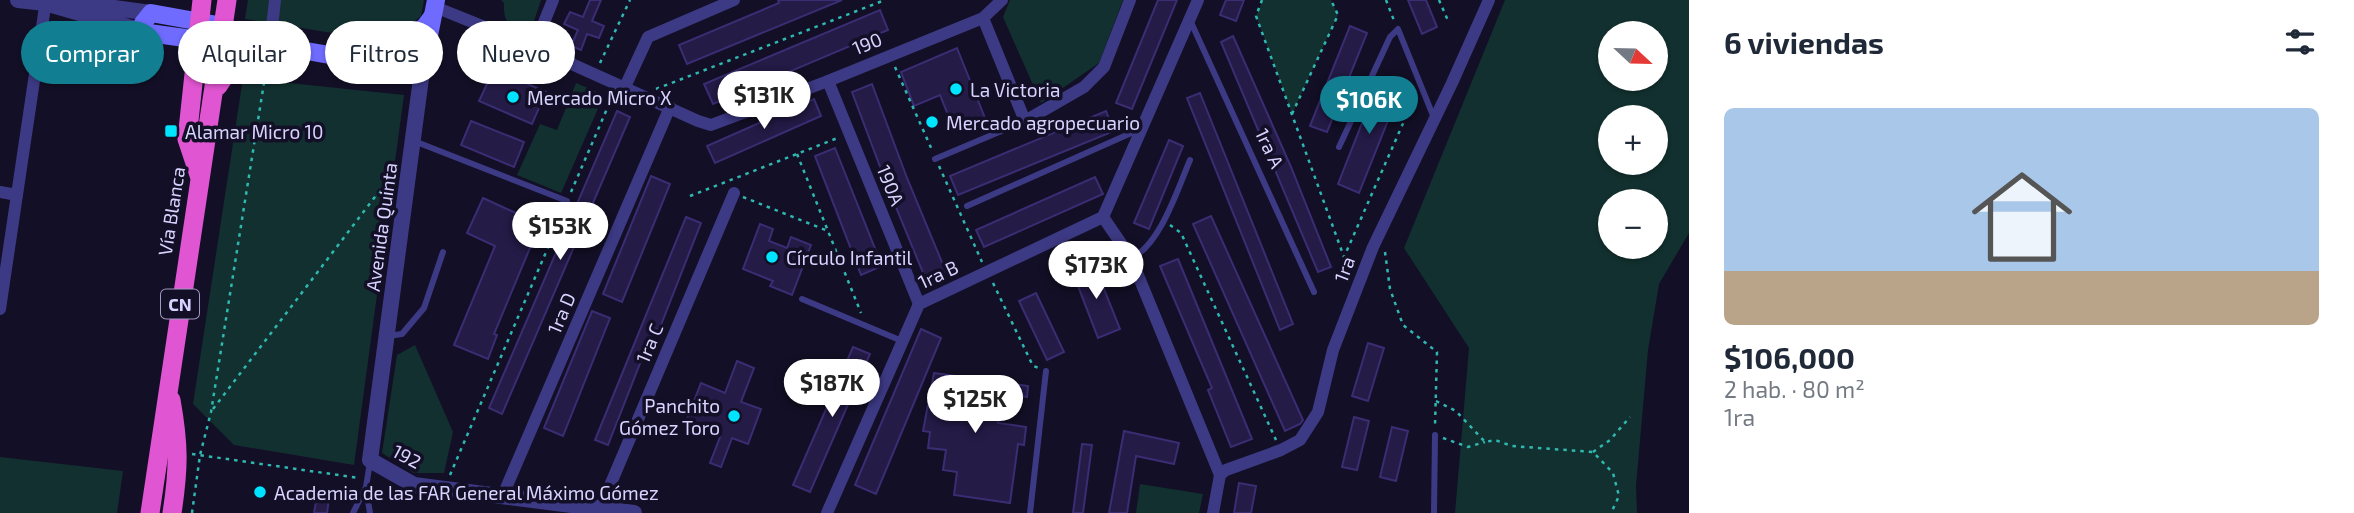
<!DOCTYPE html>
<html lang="es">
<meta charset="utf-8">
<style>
body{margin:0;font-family:"Exo 2",sans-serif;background:#f2f2f3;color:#1f2937;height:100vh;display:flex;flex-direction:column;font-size:26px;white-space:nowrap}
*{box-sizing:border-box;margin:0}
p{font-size:23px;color:#747a83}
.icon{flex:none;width:38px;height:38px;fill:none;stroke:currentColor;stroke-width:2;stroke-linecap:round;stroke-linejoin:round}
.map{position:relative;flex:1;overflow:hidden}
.side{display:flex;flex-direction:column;background:#fff;width:665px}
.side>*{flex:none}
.top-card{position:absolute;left:21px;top:21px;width:665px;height:63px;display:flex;gap:14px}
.needle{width:46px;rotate:112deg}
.fabs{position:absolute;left:1598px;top:21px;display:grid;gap:14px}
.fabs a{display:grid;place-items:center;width:70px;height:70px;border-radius:50%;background:#fff;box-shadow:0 2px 5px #0004;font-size:35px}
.price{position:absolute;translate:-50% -60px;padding:0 16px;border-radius:24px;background:#fff;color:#222;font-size:23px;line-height:46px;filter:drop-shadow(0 2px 4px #0008)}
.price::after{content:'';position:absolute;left:50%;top:42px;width:21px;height:16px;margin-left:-10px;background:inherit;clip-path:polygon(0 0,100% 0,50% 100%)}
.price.active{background:#117e91;color:#fff}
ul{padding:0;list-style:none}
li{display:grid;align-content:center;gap:14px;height:371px;padding:0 35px}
li span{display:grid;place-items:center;height:217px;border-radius:10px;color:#555}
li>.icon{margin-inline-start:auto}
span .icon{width:126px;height:126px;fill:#fffc;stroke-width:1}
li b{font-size:30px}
h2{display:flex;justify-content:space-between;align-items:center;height:84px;padding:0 35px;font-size:30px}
.tag{padding:0 24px;border-radius:32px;background:#fff;box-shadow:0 2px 5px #0004;font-size:24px;line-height:63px}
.tag.active{background:#117e91;color:#fff}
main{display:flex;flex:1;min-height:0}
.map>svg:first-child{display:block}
.green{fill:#12302f;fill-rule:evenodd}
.building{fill:#241b47;stroke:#3b2d73;stroke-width:2}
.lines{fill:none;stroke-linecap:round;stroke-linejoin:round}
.path{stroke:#2fb8b0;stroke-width:2.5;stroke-dasharray:3.5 5;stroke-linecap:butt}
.service{stroke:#3d3a85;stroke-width:6}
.minor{stroke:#3d3a85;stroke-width:12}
.tertiary{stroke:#3d3a85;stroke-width:16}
.secondary{stroke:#6f6bff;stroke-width:18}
.trunk{stroke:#e055d1;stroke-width:19}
.poi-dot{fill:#00e5ff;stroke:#130f26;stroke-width:2.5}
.labels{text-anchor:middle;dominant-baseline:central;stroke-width:7;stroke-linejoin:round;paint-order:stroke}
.shield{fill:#130f26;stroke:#9e99be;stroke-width:2}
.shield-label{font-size:18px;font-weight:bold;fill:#d9d4ff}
.street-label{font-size:19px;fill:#d9d4ff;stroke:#130f26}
.poi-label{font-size:19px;fill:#d9d4ff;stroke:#130f26;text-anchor:start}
</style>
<main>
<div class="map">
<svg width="1689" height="513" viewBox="0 0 1689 513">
<rect width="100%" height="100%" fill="#130f26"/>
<g class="green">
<polygon points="248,0 424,0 421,16 389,42 245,19"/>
<path d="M501 0H541L530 33C511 26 503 25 504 3Z"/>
<polygon points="1010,0 1123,0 1099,63 1041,103 1003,17"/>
<polygon points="1263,0 1331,0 1338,15 1292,114 1256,16"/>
<path d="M1505 0H1689V233L1659 284 1648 350 1636 486 1637 513H1455L1469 348 1404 248ZM1610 33H1656V79H1610ZM1610 117H1656V163H1610ZM1610 201H1656V247H1610Z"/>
<polygon points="243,78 404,95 354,465 234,445 193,404"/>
<polygon points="576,83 604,95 561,193 517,175 540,124 557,130"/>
<polygon points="415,345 453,432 444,473 414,473 382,453 397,355"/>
<polygon points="0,457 123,471 117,513 0,513"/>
<polygon points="1140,484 1203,494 1199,513 1136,513"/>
</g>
<g class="building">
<polygon points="590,0 601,0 592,21 604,26 599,38 587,34 581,50 571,46 578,30 564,24 570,12 583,17"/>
<polygon points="778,0 842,0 687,64 679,45 779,3"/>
<polygon points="1158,0 1177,0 1132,109 1116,103"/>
<polygon points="1226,0 1244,0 1236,21 1220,15"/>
<polygon points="1408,0 1426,0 1437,27 1422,34"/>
<polygon points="880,10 888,30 713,104 704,84"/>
<polygon points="1350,26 1367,33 1327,132 1310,126"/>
<polygon points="1233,36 1291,167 1331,267 1318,272 1221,42"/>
<polygon points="957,48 985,118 954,130 940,95 914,106 901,72"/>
<polygon points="494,69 546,92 532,124 479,101"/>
<polygon points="1379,80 1401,88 1359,193 1338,184"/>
<polygon points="872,84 907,178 946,272 926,280 888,188 852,92"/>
<polygon points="1200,93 1293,324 1280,330 1187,98"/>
<polygon points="814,99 821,116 715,163 707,146"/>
<polygon points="617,111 630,117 502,414 489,408"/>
<polygon points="1106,111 1114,131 958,195 950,176"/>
<polygon points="471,121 524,142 514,167 461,145"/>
<polygon points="1169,140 1183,146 1149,229 1134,223"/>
<polygon points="835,148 882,266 861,275 815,156"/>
<polygon points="651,176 670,184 622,302 603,294"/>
<polygon points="1095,177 1103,194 984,247 976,230"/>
<polygon points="483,198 540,224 494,334 497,335 488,359 454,345 495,246 467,233"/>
<polygon points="1211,216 1303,420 1300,424 1285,431 1193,224"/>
<polygon points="686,217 701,223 659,330 654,328 608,445 595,440"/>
<polygon points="760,224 773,229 769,241 787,248 791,237 811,245 792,295 770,286 773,281 743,269"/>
<polygon points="1178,259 1252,439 1231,447 1208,390 1212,388 1160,266"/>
<polygon points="1094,264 1120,329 1098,338 1073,273"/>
<polygon points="1036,293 1064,352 1047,360 1019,301"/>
<polygon points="592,311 610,318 563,436 544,428"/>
<polygon points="921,329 941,338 876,494 855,485"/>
<polygon points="1368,343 1384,348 1368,401 1352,396"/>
<polygon points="853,347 870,354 810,492 793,485"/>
<polygon points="737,361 754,368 741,402 761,409 748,444 732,438 721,467 710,463 720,437 685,424 701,383 725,393"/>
<polygon points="934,373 1028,386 1027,397 1002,393 998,423 1026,427 1024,445 1018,444 1010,503 954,495 957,472 943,470 946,450 928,448 930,432 923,431"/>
<polygon points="1354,417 1369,421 1357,470 1342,467"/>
<polygon points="1392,427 1408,431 1396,481 1380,477"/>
<polygon points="1124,431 1179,443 1174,464 1136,456 1127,513 1109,513"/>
<polygon points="1082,444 1092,445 1083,513 1073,513"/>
<polygon points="1239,483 1256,486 1251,513 1234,513"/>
<polygon points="317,496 329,499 327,513 314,513"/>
</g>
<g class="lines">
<g class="path">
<polyline points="1262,0 1256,16 1344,257 1416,94"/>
<polyline points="1386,0 1395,23"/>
<polyline points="1439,0 1449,23"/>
<polyline points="600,63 630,0"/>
<polyline points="895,67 932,150"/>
<polyline points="656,89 885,0"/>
<polyline points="1292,114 1338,15 1331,0"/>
<polyline points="797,154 861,313"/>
<polyline points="939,166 982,262"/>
<polyline points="571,192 613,95"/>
<polyline points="690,196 840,137"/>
<polyline points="743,197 828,231"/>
<polyline points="1170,225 1181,233 1276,440"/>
<polyline points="1385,252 1390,289 1403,325 1437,352 1435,426"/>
<polyline points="993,283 1033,366 1039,368"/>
<polyline points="1436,401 1456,411 1485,442 1495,440 1512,446 1593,452 1613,473 1619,496 1611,513"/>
<polyline points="213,409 394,172"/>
<polyline points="1443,438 1468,447 1485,442"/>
<polyline points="1593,452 1610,440 1630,417"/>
<polyline points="192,454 359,478"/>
<polyline points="450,475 565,208"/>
<polyline points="192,513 200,455 211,412 268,58"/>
</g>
<g class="service">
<polyline points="1190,20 1314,292"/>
<polyline points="414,141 567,201"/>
<polyline points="1339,147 1390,37 1398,29 1434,118"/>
<polyline points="935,159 1025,121"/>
<polyline points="967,206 1138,130"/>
<path d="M1131 258C1160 246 1178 188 1190 160"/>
<polyline points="802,299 902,341"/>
<polyline points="388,336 402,334 424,308 443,252"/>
<polyline points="366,489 370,513"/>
<polyline points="353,513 366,487 370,462"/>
<polyline points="1030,513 1046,371"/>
<polyline points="1434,513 1435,435"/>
</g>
<g class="minor">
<polyline points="435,7 534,47 698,121 711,125 828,81 983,18 1002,0"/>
<polyline points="983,18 1025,121 1084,87 1104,67 1130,0"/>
<polyline points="270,45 275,0"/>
<polyline points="534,47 553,0"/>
<polyline points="828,81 919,304"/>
<polyline points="624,89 648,37 734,0"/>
<polyline points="0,192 17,195"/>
<polyline points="1103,217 1131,258 1220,475"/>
<polyline points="1103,217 1198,0"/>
<polyline points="0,309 46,0"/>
<polyline points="503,495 670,107"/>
<polyline points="600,509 734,193"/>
<polyline points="827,513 919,304 1103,217"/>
<polyline points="1213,513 1220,475 1226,470 1281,450 1300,440 1318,412 1333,350 1373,247 1452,83 1489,0"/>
</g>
<g class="tertiary">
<polyline points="18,0 45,3"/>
<polyline points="149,33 45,3 100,6 151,13"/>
<polyline points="422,71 370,460 414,485 634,513"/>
</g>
<g class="secondary">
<polyline points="266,44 223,26 151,13 143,23 144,28 149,33 221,43 266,44 422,71 436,0"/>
<path d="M370 61C394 55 418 38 432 17"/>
</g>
<g class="trunk">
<polyline points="218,86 238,56 266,44"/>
<polyline points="199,175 187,139 202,0"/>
<path d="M171 400C179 445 179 468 172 513"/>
<polyline points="150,513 227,0"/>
</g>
</g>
<g class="poi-dot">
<circle cx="956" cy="89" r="7"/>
<circle cx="513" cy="97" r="7"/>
<circle cx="932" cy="122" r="7"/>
<rect x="164" y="124" width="14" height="14" rx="3.5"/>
<circle cx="772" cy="257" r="7"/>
<circle cx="734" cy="416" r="7"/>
<circle cx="260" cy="492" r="7"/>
</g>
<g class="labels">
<rect class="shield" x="161" y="289.5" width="38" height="29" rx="5"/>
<g class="shield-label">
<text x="180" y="304">CN</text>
</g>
<g class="street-label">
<text transform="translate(867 43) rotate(-22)">190</text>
<text transform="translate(1270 148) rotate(65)">1ra A</text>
<text transform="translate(891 185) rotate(68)">190A</text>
<text transform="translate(171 211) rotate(-81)">Vía Blanca</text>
<text transform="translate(381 227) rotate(-82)">Avenida Quinta</text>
<text transform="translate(1344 269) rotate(-69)">1ra</text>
<text transform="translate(938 274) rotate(-25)">1ra B</text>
<text transform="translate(561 313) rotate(-67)">1ra D</text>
<text transform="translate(649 343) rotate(-67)">1ra C</text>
<text transform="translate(407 456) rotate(28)">192</text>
</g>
<g class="poi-label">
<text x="970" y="89">La Victoria</text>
<text x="527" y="97">Mercado Micro X</text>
<text x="946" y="122">Mercado agropecuario</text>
<text x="185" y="131">Alamar Micro 10</text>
<text x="786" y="257">Círculo Infantil</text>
<text x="720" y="405" text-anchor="end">Panchito<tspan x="720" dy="22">Gómez Toro</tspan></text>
<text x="274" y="492">Academia de las FAR General Máximo Gómez</text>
</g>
</g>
</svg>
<div class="fabs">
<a><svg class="needle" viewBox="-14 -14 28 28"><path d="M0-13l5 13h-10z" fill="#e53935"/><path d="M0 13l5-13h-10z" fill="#747a83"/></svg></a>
<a>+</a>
<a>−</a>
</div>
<b class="price" style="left:764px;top:131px">$131K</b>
<b class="price active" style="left:1369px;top:136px">$106K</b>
<b class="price" style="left:560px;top:262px">$153K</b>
<b class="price" style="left:1096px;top:301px">$173K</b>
<b class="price" style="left:832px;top:419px">$187K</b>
<b class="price" style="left:975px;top:435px">$125K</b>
<div class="top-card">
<a class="tag active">Comprar</a>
<a class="tag">Alquilar</a>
<a class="tag">Filtros</a>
<a class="tag">Nuevo</a>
</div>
</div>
<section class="side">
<h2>6 viviendas<svg class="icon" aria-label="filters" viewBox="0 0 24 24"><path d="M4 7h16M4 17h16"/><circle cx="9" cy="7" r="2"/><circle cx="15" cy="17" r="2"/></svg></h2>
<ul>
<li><span style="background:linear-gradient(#a9c7e8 75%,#b9a48a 0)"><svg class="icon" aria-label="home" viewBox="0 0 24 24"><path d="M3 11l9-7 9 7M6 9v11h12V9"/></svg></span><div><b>$106,000</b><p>2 hab. · 80 m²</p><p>1ra</p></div></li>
</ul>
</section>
</main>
